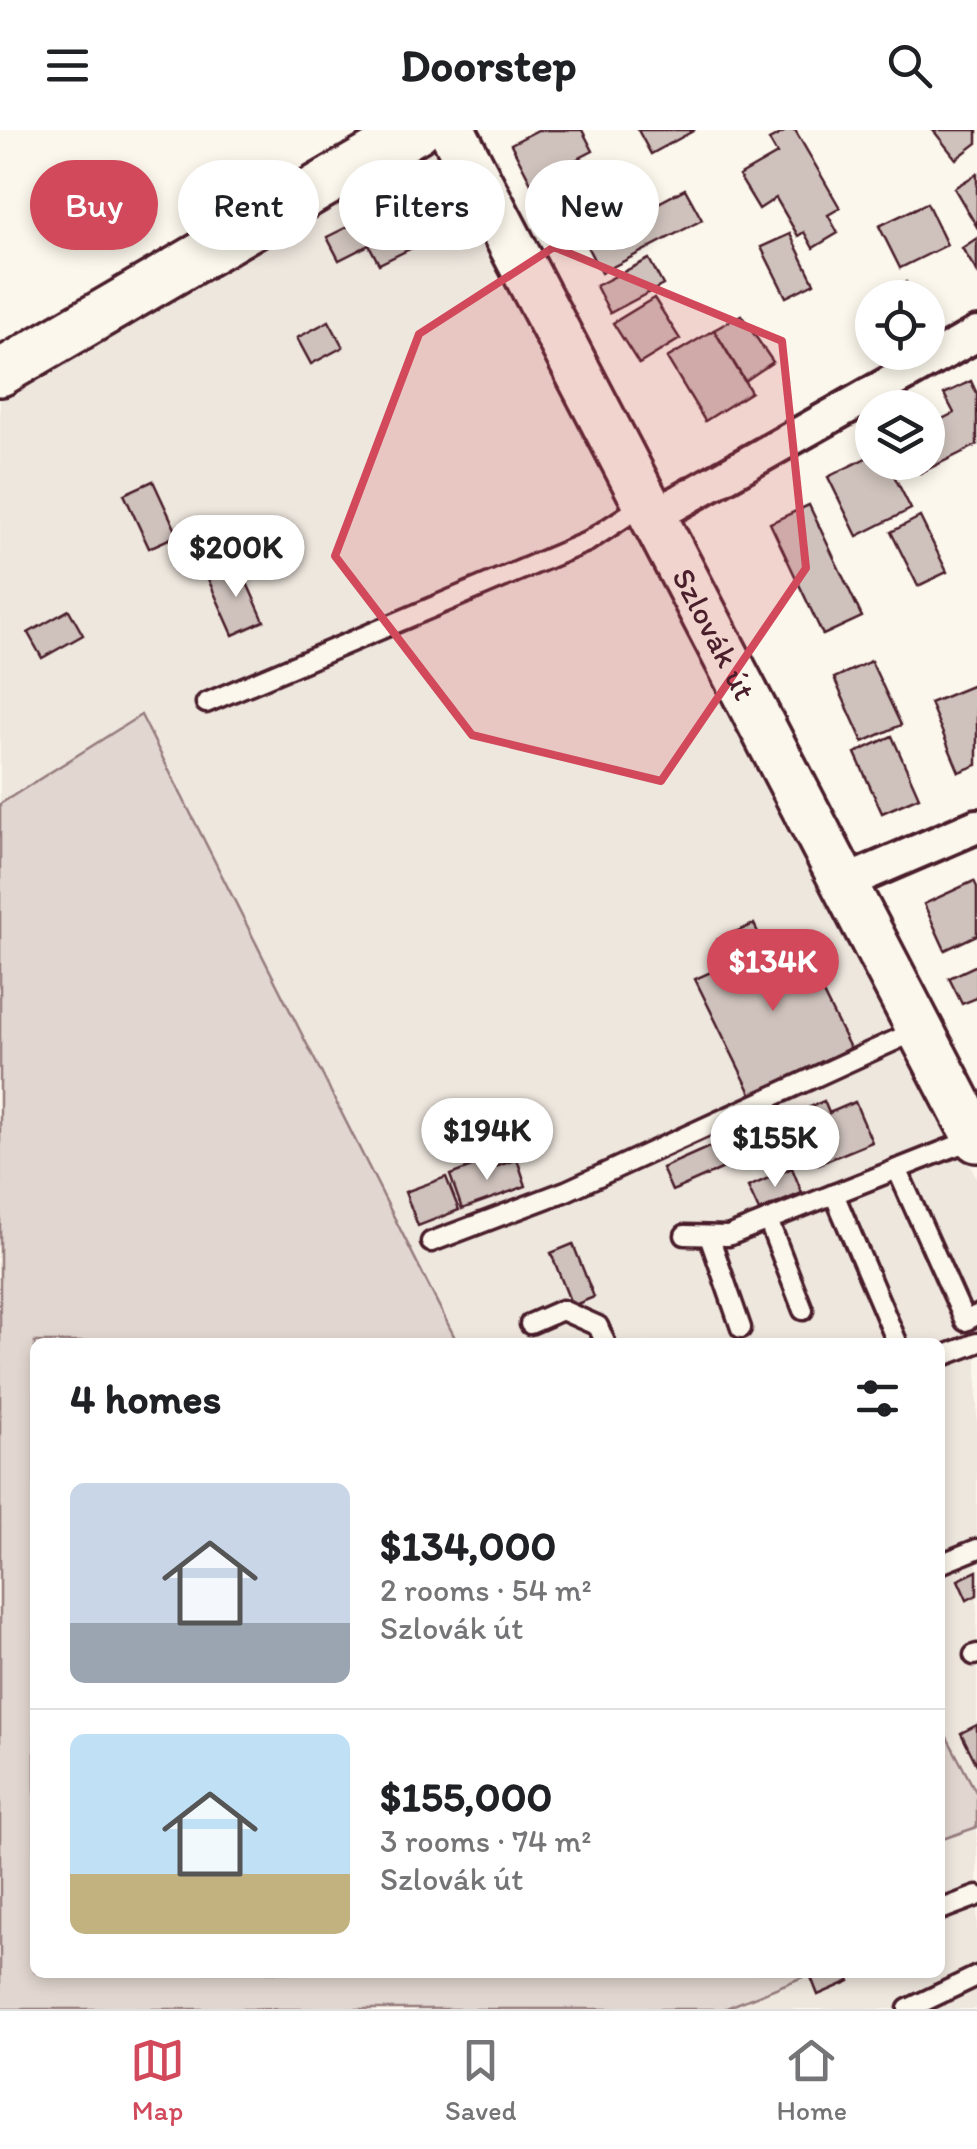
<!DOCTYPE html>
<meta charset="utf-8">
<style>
body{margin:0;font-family:Itim,sans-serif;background:#f6f6f6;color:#202124;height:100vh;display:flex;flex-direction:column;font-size:38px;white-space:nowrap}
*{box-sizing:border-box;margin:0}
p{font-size:32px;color:#757577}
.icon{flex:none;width:55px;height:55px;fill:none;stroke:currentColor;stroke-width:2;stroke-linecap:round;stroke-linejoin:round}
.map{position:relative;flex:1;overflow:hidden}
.details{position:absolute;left:30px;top:1208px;width:915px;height:640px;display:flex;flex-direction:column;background:#fff;border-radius:15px;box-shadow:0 5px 15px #0003}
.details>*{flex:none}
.hud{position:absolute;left:30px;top:30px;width:918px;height:90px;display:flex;gap:20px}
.tools{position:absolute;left:855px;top:150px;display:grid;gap:20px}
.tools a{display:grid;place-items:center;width:90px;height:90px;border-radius:50%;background:#fff;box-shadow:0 5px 15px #0003;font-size:50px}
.price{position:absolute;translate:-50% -85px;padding:0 22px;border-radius:35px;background:#fff;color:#222;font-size:32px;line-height:65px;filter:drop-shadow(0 2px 5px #0008)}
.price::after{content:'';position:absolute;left:50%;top:60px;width:30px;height:22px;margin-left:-15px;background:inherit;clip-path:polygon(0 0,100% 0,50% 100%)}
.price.on{background:#d1495b;color:#fff}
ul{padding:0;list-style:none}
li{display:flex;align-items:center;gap:30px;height:250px;padding:0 40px}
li+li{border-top:2px solid #e0e0e0}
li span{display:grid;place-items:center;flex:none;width:280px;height:200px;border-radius:15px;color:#555}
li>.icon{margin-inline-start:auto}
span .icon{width:120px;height:120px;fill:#fffc;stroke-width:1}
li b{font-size:42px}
h2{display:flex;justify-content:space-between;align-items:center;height:120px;padding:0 40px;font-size:42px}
.tag{padding:0 35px;border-radius:45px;background:#fff;box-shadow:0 5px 15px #0003;font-size:35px;line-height:90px}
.tag.on{background:#d1495b;color:#fff}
header{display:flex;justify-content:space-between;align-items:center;height:130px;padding:0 40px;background:#fff;font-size:45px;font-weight:800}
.menu{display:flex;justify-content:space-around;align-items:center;height:140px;border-top:2px solid #e0e0e0;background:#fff;font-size:28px;color:#757577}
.menu a{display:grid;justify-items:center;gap:5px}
.menu .on{color:#d1495b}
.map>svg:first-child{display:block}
.built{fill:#eee7de}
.green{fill:#e2d7d0;stroke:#967b7e;stroke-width:2.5}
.building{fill:#cfc2bc;stroke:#4a1f2b;stroke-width:2.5}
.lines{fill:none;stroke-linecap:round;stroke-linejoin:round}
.lane-casing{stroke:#4a1f2b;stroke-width:25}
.street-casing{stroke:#4a1f2b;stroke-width:40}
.secondary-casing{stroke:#4a1f2b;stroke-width:52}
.lane{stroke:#fbf7ec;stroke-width:18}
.street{stroke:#fbf7ec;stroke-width:32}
.secondary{stroke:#fbf7ec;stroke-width:45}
.marked{fill:#d1495b;fill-opacity:0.2;stroke:#d1495b;stroke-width:8;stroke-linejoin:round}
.labels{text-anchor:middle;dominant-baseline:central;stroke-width:9;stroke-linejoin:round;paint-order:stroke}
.street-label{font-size:32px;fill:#4a1f2b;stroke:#fbf7ec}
</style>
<header><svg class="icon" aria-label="menu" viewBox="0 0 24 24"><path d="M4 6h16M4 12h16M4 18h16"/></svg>Doorstep<svg class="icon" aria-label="search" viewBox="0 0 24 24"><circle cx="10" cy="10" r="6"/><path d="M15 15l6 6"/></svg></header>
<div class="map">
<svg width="977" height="1879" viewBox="0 0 977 1879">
<rect width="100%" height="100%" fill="#fbf7ec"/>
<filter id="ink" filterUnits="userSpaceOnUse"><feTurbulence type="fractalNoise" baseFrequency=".01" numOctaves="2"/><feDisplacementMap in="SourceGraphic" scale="20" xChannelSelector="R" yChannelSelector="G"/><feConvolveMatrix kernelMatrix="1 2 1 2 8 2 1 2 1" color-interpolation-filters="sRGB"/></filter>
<g filter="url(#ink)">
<g class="built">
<polygon points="456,4 977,1049 977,1664 940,1594 940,1212 457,1212 141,586 0,674 0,262"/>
<polygon points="977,1697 977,1879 724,1879 803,1847 801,1843 940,1842 940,1710"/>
</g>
<g class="green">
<polygon points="141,585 457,1212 35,1212 35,1842 801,1842 803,1847 724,1879 0,1879 0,674"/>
<polygon points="940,1594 977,1664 977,1697 940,1710"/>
</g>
<g class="building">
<polygon points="538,0 582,0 593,21 531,53 511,14"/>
<polygon points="638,0 695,0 651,24"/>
<polygon points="788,0 795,0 840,78 828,85 838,103 813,118 804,102 798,106 776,68 759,79 739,46 777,24 769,10"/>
<polygon points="933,0 977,0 977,13 956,29"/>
<polygon points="977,44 977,97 954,58"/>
<polygon points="628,48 645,80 685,59 702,90 601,143 568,80"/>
<polygon points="396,73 418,115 379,134 369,115 339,130 327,107"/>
<polygon points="927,73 947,115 900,138 879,96"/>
<polygon points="790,104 814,153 786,167 761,117"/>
<polygon points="977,108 977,142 962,118"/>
<polygon points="649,129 663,155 610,183 596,156"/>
<polygon points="906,152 914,168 889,168 886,163"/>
<polygon points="654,168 680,209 639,234 613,193"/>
<polygon points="741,185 773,232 745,251 714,200"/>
<polygon points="329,191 343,217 311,234 297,208"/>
<polygon points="714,200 751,262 705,291 667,228"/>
<polygon points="971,251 977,264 977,315 920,343 915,332 928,332 928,296 954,283 944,264"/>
<polygon points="872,325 872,332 887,332 911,379 857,406 828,347"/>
<polygon points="153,351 178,405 149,418 124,364"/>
<polygon points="809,375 862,487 823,505 770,393"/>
<polygon points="920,387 947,442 918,456 891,402"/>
<polygon points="239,435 264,491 233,505 208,449"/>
<polygon points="69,480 83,505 42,528 28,503"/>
<polygon points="871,531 901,595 863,612 834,548"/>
<polygon points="974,555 977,563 977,635 959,642 930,573"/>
<polygon points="892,606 919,667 882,683 855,623"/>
<polygon points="974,751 977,757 977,805 945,820 924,774"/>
<polygon points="754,794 763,813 726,829 717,810"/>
<polygon points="794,805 850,918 752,965 695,849"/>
<polygon points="793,814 807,846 770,862 756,831"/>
<polygon points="977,835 977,868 962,874 949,848"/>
<polygon points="824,971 829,983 855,972 872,1012 819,1034 811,1016 798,1022 783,989"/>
<polygon points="761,994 771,1017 672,1061 662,1038"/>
<polygon points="517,1029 526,1056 462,1079 450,1045 482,1033 485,1041"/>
<polygon points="792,1038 802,1063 759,1081 748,1057"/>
<polygon points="446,1047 459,1080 418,1096 405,1062"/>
<polygon points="573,1114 594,1167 572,1176 551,1123"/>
<polygon points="977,1441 977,1465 967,1470 958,1450"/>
<polygon points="977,1595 977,1635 961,1603"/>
<polygon points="809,1842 846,1842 850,1851 818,1865"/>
</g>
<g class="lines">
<defs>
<g id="lane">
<polyline points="206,573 587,412 646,373"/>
<polyline points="897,1039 965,1191 977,1185"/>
<polyline points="834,1064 897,1212"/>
<polyline points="768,1090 803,1180"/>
<polyline points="685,1105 728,1106 976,1008"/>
<polyline points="709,1106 741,1198"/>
<polyline points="431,1112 566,1061 920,899"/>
<polyline points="530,1194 562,1180 598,1196 605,1212"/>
<polyline points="940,1227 977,1213"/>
<polyline points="940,1434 977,1419"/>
<polyline points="974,1525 977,1524"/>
<polyline points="940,1780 977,1766"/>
<polyline points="908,1879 977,1846"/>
</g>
<g id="street">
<polyline points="654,386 977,204"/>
<polyline points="844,753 977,696"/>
</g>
<g id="secondary">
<path id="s1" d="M452 0 977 1009"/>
<polyline points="0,243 417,0"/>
</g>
</defs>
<use href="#lane" class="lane-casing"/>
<use href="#street" class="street-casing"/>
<use href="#secondary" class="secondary-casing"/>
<use href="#lane" class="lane"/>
<use href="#street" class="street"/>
<use href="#secondary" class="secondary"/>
</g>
</g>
<path class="marked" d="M554 117 782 211 806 438 661 651 472 605 335 426 419 204Z"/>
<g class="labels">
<g class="street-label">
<text stroke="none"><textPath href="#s1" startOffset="568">Szlovák út</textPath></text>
</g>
</g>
</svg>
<div class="tools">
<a><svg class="icon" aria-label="locate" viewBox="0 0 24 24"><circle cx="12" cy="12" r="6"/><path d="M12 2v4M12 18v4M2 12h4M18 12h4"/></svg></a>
<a><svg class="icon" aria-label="layers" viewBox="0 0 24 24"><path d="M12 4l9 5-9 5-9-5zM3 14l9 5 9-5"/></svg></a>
</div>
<b class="price" style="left:236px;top:470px">$200K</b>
<b class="price on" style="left:773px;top:884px">$134K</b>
<b class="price" style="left:487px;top:1053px">$194K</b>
<b class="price" style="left:775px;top:1060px">$155K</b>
<div class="hud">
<a class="tag on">Buy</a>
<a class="tag">Rent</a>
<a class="tag">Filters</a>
<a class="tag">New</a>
</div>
<section class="details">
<h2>4 homes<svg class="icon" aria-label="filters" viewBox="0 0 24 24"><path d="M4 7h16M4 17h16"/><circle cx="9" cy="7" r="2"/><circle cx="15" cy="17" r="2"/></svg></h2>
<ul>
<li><span style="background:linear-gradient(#c9d6e8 70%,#9aa5b1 0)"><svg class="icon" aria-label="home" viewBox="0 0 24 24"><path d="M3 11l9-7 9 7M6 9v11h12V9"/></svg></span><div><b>$134,000</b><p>2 rooms · 54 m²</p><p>Szlovák út</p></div></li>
<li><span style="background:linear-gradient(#bfe0f5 70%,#c2b280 0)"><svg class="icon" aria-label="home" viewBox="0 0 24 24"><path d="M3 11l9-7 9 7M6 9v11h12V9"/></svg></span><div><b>$155,000</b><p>3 rooms · 74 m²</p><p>Szlovák út</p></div></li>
</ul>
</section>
</div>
<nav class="menu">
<a class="on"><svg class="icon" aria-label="map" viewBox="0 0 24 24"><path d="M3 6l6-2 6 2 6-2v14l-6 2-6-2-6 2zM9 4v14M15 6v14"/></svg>Map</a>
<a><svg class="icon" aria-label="saved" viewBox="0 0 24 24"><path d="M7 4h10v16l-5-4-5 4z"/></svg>Saved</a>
<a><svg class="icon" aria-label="home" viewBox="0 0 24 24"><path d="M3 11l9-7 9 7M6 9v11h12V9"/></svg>Home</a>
</nav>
